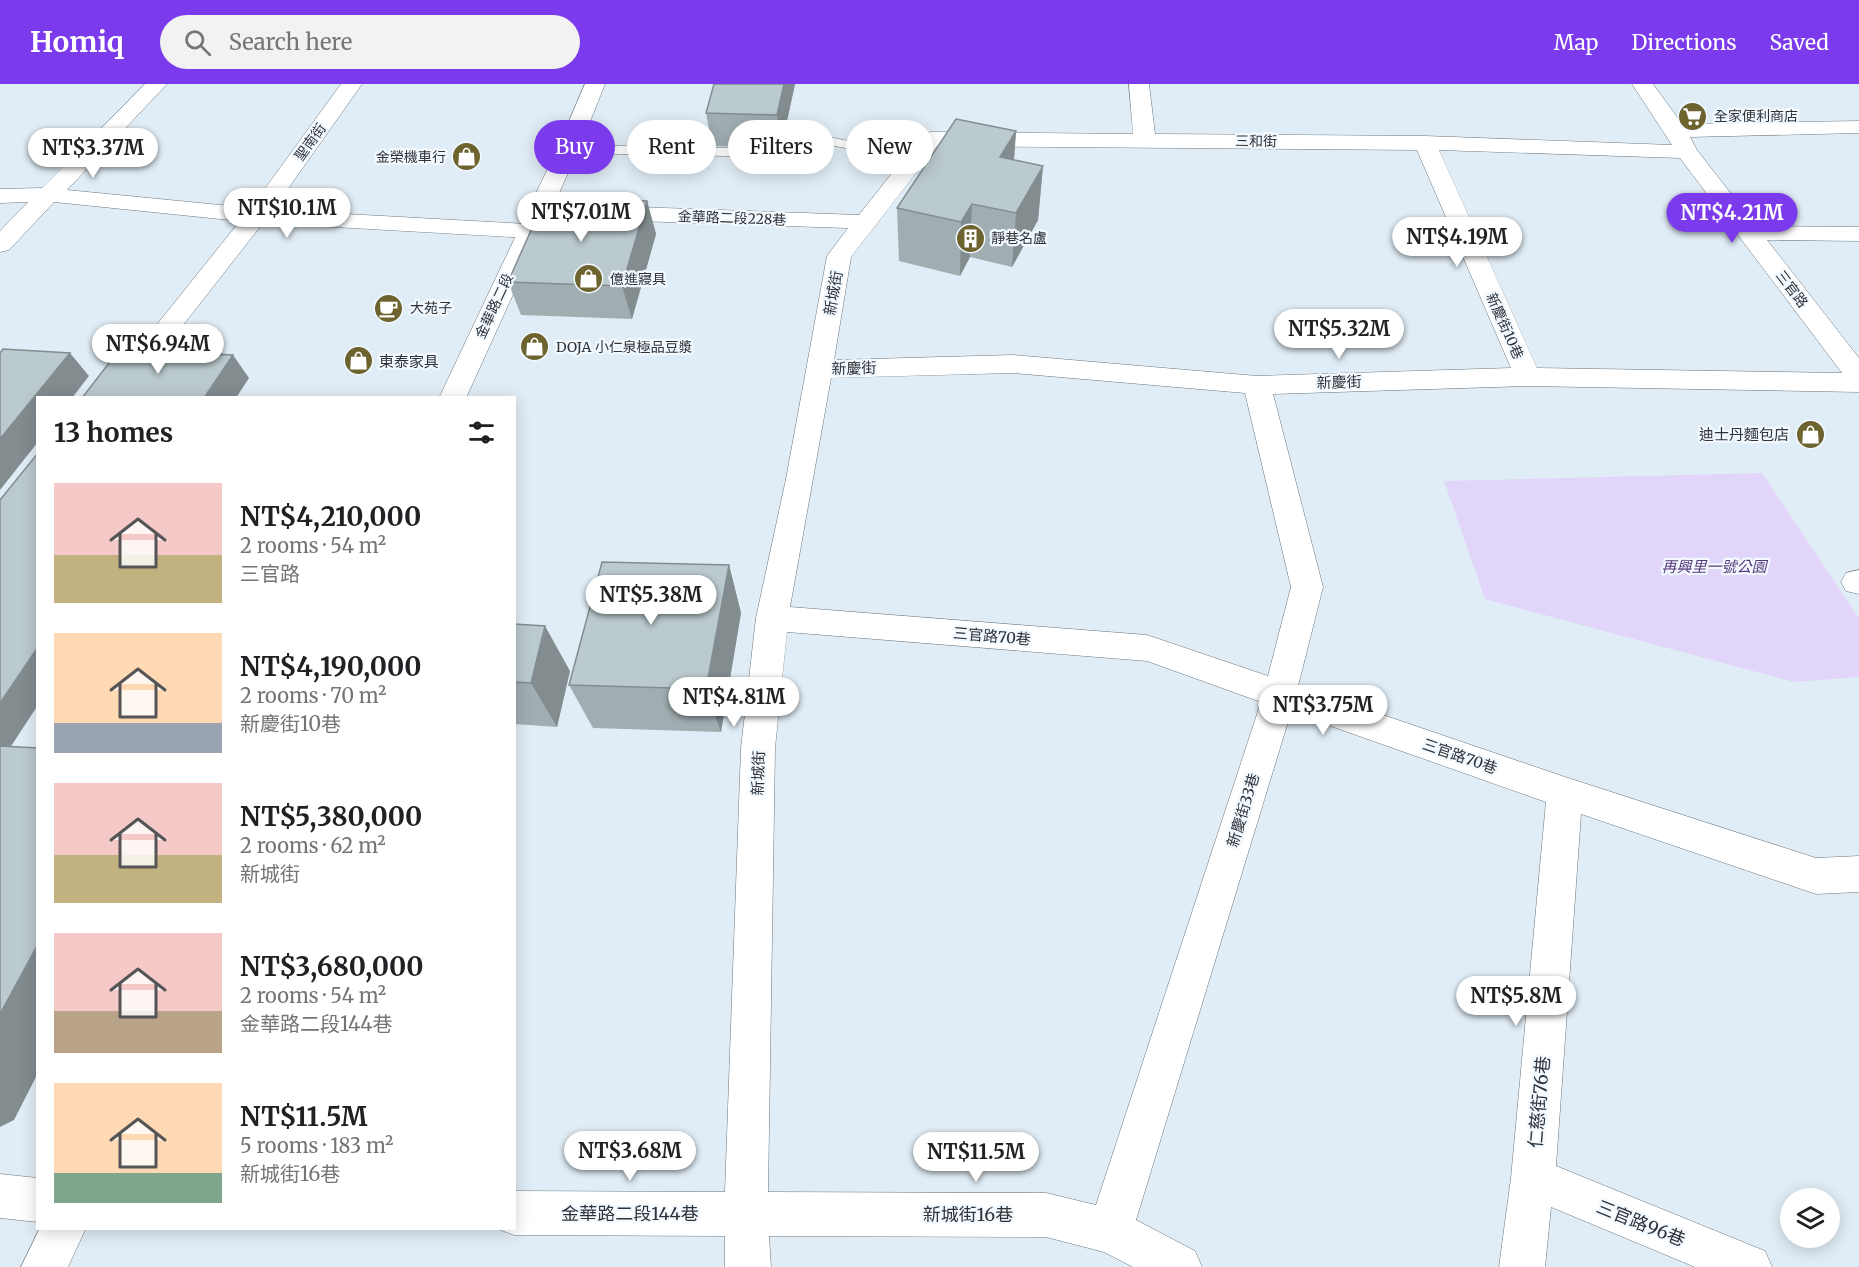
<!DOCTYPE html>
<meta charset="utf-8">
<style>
body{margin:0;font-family:Merriweather,"Noto Sans TC",serif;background:#f2f2f2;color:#202124;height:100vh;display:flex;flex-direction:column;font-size:22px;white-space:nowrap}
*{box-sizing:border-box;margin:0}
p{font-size:20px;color:#757577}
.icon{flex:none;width:33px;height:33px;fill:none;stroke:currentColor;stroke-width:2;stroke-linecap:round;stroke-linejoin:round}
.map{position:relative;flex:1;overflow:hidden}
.details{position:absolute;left:36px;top:312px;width:480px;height:834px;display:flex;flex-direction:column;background:#fff;border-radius:0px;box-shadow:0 3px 15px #0003}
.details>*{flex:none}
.top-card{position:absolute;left:534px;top:36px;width:570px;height:54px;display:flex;gap:12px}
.controls{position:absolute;left:1780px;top:1104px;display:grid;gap:12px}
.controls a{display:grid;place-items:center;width:60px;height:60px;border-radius:50%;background:#fff;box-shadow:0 3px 15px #0003;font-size:30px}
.price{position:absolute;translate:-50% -51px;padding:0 14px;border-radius:21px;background:#fff;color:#222;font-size:20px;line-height:39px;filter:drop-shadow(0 2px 3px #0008)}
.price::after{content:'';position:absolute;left:50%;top:36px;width:18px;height:14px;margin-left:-9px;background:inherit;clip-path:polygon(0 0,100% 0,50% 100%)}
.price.on{background:#7c3aed;color:#fff}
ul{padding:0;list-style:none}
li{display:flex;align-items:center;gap:18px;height:150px;padding:0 18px}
li span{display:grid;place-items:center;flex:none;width:168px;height:120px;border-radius:0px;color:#555}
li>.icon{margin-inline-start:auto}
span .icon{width:72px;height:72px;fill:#fffc;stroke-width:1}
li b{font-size:26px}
h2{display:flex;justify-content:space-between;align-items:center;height:72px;padding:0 18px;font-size:26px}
.tag{padding:0 21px;border-radius:27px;background:#fff;box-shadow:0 3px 15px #0003;font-size:21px;line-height:54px}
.tag.on{background:#7c3aed;color:#fff}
header{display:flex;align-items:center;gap:36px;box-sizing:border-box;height:84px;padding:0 30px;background:#7c3aed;color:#fff}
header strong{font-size:28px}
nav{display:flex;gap:33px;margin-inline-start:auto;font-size:21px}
.search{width:420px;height:54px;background:#f2f2f2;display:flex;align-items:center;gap:15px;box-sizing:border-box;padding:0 21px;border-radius:33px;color:#757577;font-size:22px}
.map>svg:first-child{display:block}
.green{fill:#e1d6f9}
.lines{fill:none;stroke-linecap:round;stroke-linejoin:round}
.lane-casing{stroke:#6b757d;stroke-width:1}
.street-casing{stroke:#6b757d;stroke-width:1}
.primary-casing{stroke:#6b757d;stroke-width:1}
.lane{fill:#fff;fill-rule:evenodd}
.street{fill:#fff;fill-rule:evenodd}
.primary{fill:#fff;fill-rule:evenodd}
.wall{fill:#a1aeb1}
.shaded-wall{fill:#838d90}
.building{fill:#bbcace;stroke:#838d90;stroke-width:1.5}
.labels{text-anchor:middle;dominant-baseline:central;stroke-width:4.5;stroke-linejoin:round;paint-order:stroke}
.far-poi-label{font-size:14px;fill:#2f3337;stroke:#f2f9ff;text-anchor:start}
.far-street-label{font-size:14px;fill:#2f3337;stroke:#f2f9ff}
.street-label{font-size:15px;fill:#2f3337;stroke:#f2f9ff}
.poi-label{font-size:15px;fill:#2f3337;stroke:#f2f9ff;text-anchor:start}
.park-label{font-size:15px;font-style:italic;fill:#553a7b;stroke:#f2f9ff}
.near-street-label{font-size:18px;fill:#2f3337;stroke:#f2f9ff}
</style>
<header>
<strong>Homiq</strong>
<div class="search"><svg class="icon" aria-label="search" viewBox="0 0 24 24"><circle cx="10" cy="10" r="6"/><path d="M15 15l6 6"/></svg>Search here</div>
<nav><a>Map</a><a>Directions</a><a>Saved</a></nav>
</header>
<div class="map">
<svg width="1859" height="1183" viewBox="0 0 1859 1183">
<rect width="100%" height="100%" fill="#e1edf6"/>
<polygon class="green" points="1762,389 1859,534 1859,593 1794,598 1485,515 1444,397"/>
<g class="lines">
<defs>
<polygon id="lane" points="803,48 915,70 922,74 915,78 805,56 778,73 568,69 561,65 568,61 775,65"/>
<g id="street">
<polygon points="145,0 167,0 67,106 251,124 341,0 362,0 273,126 527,140 552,128 560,126 568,128 572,133 568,138 530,154 263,139 126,314 98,314 240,137 54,118 9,166 0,168 0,147 28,118 0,119 0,105 42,104"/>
<path d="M1129 0H1149L1155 50 1425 52 1672 61 1632 0H1653L1682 40 1859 37V49L1690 53 1697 66 1756 142 1859 143V157L1767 156 1859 274V308L1528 302 1273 310 1323 503 1298 602 1565 693 1816 774 1859 772V808L1816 810 1581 730 1556 1082 1765 1167 1772 1183H1695L1551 1123 1545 1183H1499L1511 1094 1546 718 1291 628 1136 1136 1195 1167 1202 1183H1133L1104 1168 1046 1153 769 1152 771 1183H725V1152L514 1151 498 1145 514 1144V1107L725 1108 741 664 756 534 786 395 827 172 848 144 607 136 599 134 595 129 599 124 607 122 859 131 923 50 931 48 1133 50ZM937 62 1417 66 1511 284 1257 292 1013 271 834 276 851 173ZM1439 66 1680 74 1842 289 1537 284ZM1013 289 1245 309 1291 503 1268 592 1147 551 790 523 831 294ZM787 548 1147 577 1261 618 1096 1121 1046 1109 768 1108 775 664Z"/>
<polygon points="1859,486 1859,510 1846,507 1841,498 1846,489"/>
<polygon points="0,1090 38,1094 38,1138 0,1134"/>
</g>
<g id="primary">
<polygon points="585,0 605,0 579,65 466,314 439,314 557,65"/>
<polygon points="40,1144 86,1144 68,1183 21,1183"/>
</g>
</defs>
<use href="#lane" class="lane-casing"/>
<use href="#street" class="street-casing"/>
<use href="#primary" class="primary-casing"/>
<use href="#lane" class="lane"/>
<use href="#street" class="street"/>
<use href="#primary" class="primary"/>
</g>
<g class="wall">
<polygon points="714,0 795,0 781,64 712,62 706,29"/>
<polygon points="1016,47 1014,76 1043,82 1038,136 1012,183 970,173 960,192 899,177 897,124"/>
<polygon points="647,117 656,150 632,235 521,231 508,198"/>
<polygon points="729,481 741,529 721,648 593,644 569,601"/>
<polygon points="514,540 570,587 557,643 514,640"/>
</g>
<g class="shaded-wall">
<polygon points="784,0 795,0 781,64 777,31"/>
<polygon points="1016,47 1012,101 1000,73"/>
<polygon points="1043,82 1038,136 1012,183 1016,129"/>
<polygon points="647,117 656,150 632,235 622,202"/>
<polygon points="972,120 970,173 960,192 961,138"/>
<polygon points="70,269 89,292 72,314 38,314 38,358 0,406 0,355"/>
<polygon points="233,271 249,294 236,314 204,314"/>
<polygon points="729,481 741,529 721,648 706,605"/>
<polygon points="545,542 570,587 557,643 531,599"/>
<polygon points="38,563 38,621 0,679 0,619"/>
<polygon points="38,860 38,989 14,1036 0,1043 0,930"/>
</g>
<g class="building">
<polygon points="714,0 784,0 777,31 706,29"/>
<polygon points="956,35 1016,47 1000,73 1043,82 1016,129 972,120 961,138 897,124"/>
<polygon points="563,114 647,117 622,202 508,198 540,126"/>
<polygon points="3,265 70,269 0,355 0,269"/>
<polygon points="119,266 233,271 204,314 82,314"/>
<polygon points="38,369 38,563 0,619 0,416"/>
<polygon points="602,478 729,481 706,605 569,601"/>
<polygon points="514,540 545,542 531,599 514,598"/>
<polygon points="0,662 38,664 38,860 0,930"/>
</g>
<defs>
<symbol id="supermarket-disc" viewBox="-11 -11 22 22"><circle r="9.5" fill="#6d632f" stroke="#f2f9ff"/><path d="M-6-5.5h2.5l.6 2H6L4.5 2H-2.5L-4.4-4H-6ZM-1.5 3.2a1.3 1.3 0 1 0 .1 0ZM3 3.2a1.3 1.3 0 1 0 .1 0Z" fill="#fff"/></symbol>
<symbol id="shop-disc" viewBox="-11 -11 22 22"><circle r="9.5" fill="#6d632f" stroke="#f2f9ff"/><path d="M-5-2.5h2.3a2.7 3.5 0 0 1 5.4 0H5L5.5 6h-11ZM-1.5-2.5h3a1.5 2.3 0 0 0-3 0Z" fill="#fff"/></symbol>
<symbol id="building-disc" viewBox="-11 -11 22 22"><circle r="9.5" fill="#6d632f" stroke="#f2f9ff"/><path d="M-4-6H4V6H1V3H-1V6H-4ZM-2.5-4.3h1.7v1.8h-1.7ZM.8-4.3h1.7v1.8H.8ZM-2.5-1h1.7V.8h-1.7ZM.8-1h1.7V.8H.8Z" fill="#fff"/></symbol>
<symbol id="cafe-disc" viewBox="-11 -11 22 22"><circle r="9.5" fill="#6d632f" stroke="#f2f9ff"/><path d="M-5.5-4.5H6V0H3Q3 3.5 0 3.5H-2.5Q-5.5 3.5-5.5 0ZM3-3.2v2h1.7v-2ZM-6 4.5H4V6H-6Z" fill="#fff"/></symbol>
</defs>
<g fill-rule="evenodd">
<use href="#supermarket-disc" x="1676" y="16" width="33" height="33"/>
<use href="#shop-disc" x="450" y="56" width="33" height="33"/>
<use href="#building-disc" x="954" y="138" width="33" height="33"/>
<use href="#shop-disc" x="572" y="178" width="33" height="33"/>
<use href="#cafe-disc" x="372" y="208" width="33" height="33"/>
<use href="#shop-disc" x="518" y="246" width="33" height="33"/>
<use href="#shop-disc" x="342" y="260" width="33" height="33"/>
<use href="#shop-disc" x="1794" y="334" width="33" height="33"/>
</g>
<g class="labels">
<g class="far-poi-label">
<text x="1714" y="32">全家便利商店</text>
<text x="446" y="73" text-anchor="end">金榮機車行</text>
<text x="991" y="154">靜巷名盧</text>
<text x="610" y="195">億進寢具</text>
<text x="410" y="224">大苑子</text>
<text x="556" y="263">DOJA 小仁泉極品豆漿</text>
</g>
<g class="far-street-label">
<text transform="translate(1256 57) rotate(1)">三和街</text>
<text transform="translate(310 58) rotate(-54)">聖南街</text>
<text transform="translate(732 134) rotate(2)">金華路二段228巷</text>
<text transform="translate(1792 205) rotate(53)">三官路</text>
<text transform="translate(494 222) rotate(-65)">金華路二段</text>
<text transform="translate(1505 242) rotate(66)">新慶街10巷</text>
</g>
<g class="street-label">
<text transform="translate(833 209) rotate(-80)">新城街</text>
<text transform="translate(854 284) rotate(-1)">新慶街</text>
<text transform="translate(1339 298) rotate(-2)">新慶街</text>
<text transform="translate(992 552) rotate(5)">三官路70巷</text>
<text transform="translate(1460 672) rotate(19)">三官路70巷</text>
<text transform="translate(758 689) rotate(-88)">新城街</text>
<text transform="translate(1243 726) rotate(-73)">新慶街33巷</text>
</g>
<g class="poi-label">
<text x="379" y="277">東泰家具</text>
<text x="1789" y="350" text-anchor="end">迪士丹麵包店</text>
</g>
<g class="park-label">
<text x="1714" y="482">再興里一號公園</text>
</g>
<g class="near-street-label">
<text transform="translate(1539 1018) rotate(-85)">仁慈街76巷</text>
<text x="630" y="1129">金華路二段144巷</text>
<text x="968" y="1130">新城街16巷</text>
<text transform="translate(1641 1139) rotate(22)">三官路96巷</text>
</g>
</g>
</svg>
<div class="controls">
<a><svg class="icon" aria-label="layers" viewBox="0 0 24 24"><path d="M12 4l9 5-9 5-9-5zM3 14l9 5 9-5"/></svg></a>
</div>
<b class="price" style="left:93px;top:95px">NT$3.37M</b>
<b class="price" style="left:287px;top:155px">NT$10.1M</b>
<b class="price" style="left:581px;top:159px">NT$7.01M</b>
<b class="price on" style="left:1732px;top:160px">NT$4.21M</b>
<b class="price" style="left:1457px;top:184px">NT$4.19M</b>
<b class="price" style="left:1339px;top:276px">NT$5.32M</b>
<b class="price" style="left:158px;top:291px">NT$6.94M</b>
<b class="price" style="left:651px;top:542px">NT$5.38M</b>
<b class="price" style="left:734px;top:644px">NT$4.81M</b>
<b class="price" style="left:1323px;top:652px">NT$3.75M</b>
<b class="price" style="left:1516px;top:943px">NT$5.8M</b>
<b class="price" style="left:630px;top:1098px">NT$3.68M</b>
<b class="price" style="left:976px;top:1099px">NT$11.5M</b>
<div class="top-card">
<a class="tag on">Buy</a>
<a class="tag">Rent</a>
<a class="tag">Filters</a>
<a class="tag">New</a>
</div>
<section class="details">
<h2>13 homes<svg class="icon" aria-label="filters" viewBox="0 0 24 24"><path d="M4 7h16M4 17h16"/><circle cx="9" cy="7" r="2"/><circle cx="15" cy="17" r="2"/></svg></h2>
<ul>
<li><span style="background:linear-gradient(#f6c9c9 60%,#c2b280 0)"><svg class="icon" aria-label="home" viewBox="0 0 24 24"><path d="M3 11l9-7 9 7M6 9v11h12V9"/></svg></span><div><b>NT$4,210,000</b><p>2 rooms · 54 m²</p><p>三官路</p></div></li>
<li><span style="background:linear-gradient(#ffd9b3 75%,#9aa5b1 0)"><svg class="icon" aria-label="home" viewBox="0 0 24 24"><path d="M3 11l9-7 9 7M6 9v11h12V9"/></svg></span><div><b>NT$4,190,000</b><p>2 rooms · 70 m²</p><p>新慶街10巷</p></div></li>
<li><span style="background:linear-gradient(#f6c9c9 60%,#c2b280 0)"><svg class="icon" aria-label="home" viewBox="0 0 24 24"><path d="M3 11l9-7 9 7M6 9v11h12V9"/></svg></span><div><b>NT$5,380,000</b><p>2 rooms · 62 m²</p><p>新城街</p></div></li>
<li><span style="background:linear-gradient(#f6c9c9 65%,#b9a48a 0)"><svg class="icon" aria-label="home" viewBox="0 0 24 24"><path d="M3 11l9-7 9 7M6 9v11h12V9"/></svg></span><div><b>NT$3,680,000</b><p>2 rooms · 54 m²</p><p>金華路二段144巷</p></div></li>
<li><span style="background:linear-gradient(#ffd9b3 75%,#7fa58c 0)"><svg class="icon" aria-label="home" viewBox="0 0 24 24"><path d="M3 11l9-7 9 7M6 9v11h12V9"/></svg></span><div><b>NT$11.5M</b><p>5 rooms · 183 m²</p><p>新城街16巷</p></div></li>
</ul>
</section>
</div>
